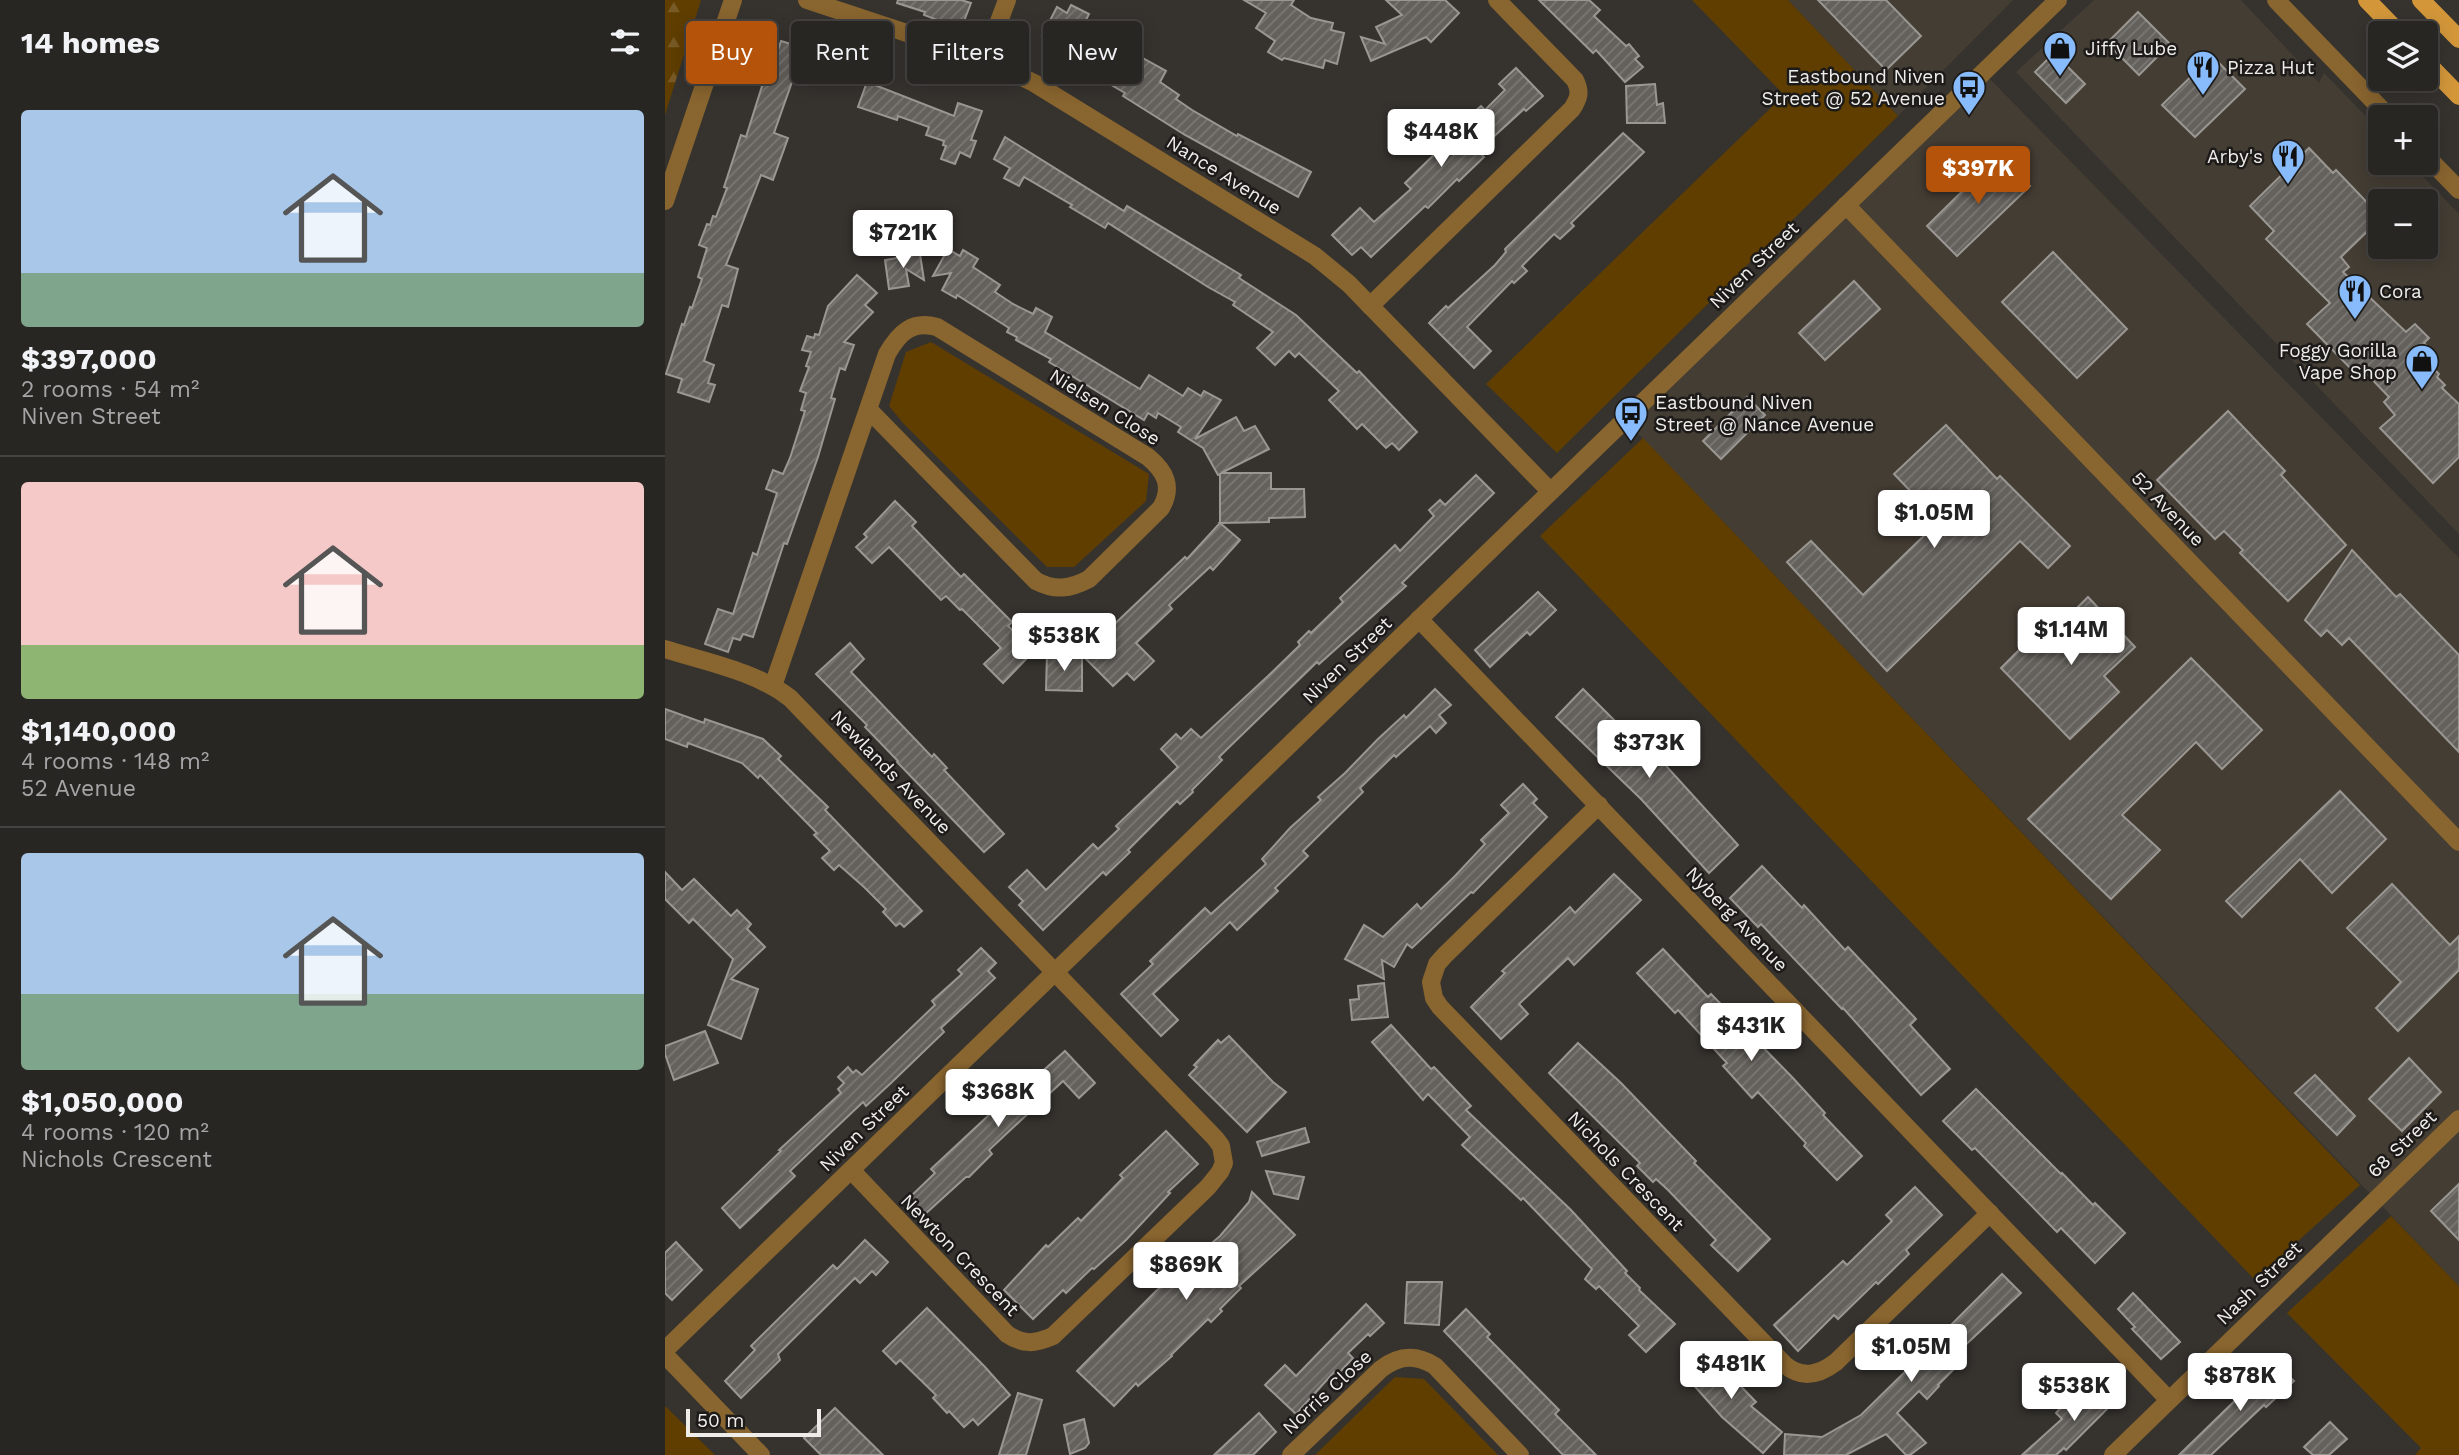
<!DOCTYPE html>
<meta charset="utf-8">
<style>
body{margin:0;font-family:"Work Sans",sans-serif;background:#302e2b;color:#f1f3f6;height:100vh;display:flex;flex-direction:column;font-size:26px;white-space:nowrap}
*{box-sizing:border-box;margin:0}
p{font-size:23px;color:#a5a5a6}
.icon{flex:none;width:38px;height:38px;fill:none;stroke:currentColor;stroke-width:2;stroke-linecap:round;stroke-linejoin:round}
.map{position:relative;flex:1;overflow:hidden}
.side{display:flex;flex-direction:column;background:#282623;width:665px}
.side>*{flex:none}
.banner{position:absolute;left:21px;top:21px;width:665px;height:63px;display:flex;gap:14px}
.tools{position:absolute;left:1703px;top:21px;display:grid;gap:14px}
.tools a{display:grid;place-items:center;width:70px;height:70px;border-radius:7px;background:#282623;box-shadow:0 4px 18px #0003,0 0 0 2px #444341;font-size:35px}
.scale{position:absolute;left:21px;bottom:18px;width:135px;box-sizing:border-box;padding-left:7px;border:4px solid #efedea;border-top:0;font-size:19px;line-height:24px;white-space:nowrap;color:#efedea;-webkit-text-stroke:5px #1d1b19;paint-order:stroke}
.price{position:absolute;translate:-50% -60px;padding:0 16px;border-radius:7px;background:#fff;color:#222;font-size:23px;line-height:46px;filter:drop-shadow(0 2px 4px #0008)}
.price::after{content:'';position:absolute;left:50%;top:42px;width:21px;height:16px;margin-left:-10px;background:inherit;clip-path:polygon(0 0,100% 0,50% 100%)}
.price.active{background:#b45309;color:#fff}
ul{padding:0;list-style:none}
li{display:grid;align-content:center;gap:14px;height:371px;padding:0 21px}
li+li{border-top:2px solid #444341}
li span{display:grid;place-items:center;height:217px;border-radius:7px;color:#555}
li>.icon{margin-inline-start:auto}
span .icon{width:126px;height:126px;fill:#fffc;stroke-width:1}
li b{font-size:30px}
h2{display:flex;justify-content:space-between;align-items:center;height:84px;padding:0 21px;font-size:30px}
.tag{padding:0 24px;border-radius:7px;background:#282623;box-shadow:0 4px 18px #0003,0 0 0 2px #444341;font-size:24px;line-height:63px}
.tag.active{background:#b45309;color:#fff}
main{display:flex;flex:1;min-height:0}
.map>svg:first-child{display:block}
.built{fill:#443d34;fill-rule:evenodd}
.green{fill:#603e00}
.forest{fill:url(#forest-firs)}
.building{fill:url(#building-hatch);stroke:#9a9792;stroke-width:2}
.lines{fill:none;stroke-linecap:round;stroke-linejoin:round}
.minor{stroke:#89652f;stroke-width:18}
.major{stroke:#d3973a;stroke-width:18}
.labels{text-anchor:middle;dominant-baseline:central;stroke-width:5;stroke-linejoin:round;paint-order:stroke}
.poi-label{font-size:19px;fill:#efedea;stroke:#1d1b19;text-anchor:start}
.street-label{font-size:19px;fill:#efedea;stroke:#1d1b19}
</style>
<main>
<section class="side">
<h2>14 homes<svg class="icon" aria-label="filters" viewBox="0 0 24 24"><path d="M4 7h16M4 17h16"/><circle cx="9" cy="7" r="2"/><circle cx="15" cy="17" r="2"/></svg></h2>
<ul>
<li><span style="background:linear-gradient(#a9c7e8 75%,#7fa58c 0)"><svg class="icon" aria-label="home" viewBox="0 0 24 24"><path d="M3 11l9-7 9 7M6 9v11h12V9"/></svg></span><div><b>$397,000</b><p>2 rooms · 54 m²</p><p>Niven Street</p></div></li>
<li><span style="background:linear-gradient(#f6c9c9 75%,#8fb573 0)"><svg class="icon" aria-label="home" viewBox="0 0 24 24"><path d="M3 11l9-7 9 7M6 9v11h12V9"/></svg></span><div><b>$1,140,000</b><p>4 rooms · 148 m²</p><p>52 Avenue</p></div></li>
<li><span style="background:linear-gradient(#a9c7e8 65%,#7fa58c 0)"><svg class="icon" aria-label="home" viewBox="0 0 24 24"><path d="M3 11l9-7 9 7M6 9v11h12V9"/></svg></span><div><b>$1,050,000</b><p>4 rooms · 120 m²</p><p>Nichols Crescent</p></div></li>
</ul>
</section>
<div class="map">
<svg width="1794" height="1455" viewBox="0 0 1794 1455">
<defs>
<pattern id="forest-firs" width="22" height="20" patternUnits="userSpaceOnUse" patternTransform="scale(1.75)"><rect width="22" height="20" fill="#603e00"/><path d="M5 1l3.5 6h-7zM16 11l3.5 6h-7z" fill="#775a25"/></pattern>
<pattern id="building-hatch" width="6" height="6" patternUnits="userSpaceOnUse" patternTransform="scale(1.75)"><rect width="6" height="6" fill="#64615c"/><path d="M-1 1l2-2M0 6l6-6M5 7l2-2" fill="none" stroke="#7a7874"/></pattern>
</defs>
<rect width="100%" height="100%" fill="#36332f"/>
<g class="built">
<polygon points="1123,0 1348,0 1233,116"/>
<path d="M1429 0H1576L1654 83 1659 73 1715 131V163H1745L1794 214V534L1351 72ZM1715 201H1760V247H1715Z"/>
<polygon points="1318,72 1794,558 1794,1286 959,419"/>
</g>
<g class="green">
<polygon points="1027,0 1123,0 1233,116 892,453 821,384 1119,95"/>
<polygon points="266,342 484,474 481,501 409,567 382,567 238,423 224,406 241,352"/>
<polygon points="978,438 1695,1185 1590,1280 875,536"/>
<polygon points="1726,1216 1794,1286 1794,1455 1750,1455 1756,1448 1622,1313"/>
<polygon points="730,1377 759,1379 833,1455 650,1455"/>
<polygon points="0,1406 50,1455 0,1455"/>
</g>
<polygon class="forest" points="0,0 36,0 0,115"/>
<g class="building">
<polygon points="233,0 296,0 306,3 296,29 259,15 260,12 232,3"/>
<polygon points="579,0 629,0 626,5 646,18 668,23 666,30 679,33 672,64 660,60 658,68 619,58 617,60 603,52 610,41 591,28 601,13"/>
<polygon points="721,0 780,0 794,13 766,42 761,37 706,61 696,37 720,44 711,27 737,15"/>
<polygon points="874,0 924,0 935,10 929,16 961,46 964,44 974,56 970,59 978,67 960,82 931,50 928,53"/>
<polygon points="1153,0 1221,0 1256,36 1221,70"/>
<polygon points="406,5 424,14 414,34 460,60 465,51 501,71 495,82 514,95 511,99 527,110 572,136 573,134 646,172 633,197 520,135 458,96 460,93 407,62 408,60 384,49 388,41 377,36 392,7 402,13"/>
<polygon points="1473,12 1505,44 1474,75 1442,43"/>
<polygon points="116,41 139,48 109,133 123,138 108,180 96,175 61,265 73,269 63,307 57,305 39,361 49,365 43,383 50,385 44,402 13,392 17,379 1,374 17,324 19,325 25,307 27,308 37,279 33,277 42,248 34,245 42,224 45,225 48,216 51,217 62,188 59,187 76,135 81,137 98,83 100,84 109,55 111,56"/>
<polygon points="1389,53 1420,84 1401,103 1370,72"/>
<polygon points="1547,56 1580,89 1530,137 1497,105"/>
<polygon points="851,68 878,96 861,111 859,109 813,151 819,157 794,181 792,179 763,208 760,206 706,257 696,247 687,255 667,235 695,208 709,222 746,189 740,183 781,143 782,145 809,121 804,116 816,106 820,110 840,90 834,84"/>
<polygon points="202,82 289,116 293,103 317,111 306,140 311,141 305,157 295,152 290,164 276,159 281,146 278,145 279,141 261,135 264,127 233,116 232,120 193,107"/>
<polygon points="990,84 992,105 998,103 1000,123 962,123 961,86"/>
<polygon points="958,133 979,152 906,223 909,226 895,239 889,234 857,266 862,271 849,283 847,281 802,327 826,351 809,368 764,323 781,306 783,308 830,265 841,252 840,249"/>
<polygon points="340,137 459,211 462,206 576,275 574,278 631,315 692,373 694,371 752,432 734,450 727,443 721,448 697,424 692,429 664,400 674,391 634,353 630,357 624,351 610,365 592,348 608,332 568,305 570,302 543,287 443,223 440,228 405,207 407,205 359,177 354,186 339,178 345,168 329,159"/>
<polygon points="1644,148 1668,173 1671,170 1715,216 1715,219 1676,257 1684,267 1678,272 1741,332 1750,324 1764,338 1759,343 1770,355 1762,362 1774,374 1772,377 1780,385 1777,388 1794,404 1794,457 1768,483 1715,428 1730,415 1719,402 1724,397 1700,372 1694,377 1642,324 1665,303 1601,239 1609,231 1585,206"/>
<polygon points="1334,155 1365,186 1292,256 1262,226"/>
<polygon points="283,249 295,256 298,250 313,259 308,267 335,285 330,292 348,304 368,314 371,308 387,317 380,332 475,389 484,375 518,396 523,388 536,396 539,391 556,400 530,439 571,417 579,431 590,426 604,449 556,473 606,473 606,489 639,489 640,517 604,518 604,522 555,523 575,540 548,570 545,567 504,605 507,609 471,643 489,661 469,680 462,673 448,686 417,655 520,557 522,559 555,523 555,474 553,475 538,448 513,432 516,427 493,413 491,418 483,413 479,420 384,362 386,359 351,340 352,337 342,332 344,328 292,295 291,298 277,290 286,273 268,276"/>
<polygon points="1388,252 1462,329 1412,378 1337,302"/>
<polygon points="255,254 259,280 241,269 244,286 224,289 220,260"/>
<polygon points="192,275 212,293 200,305 208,312 179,342 189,345 180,370 175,368 166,398 170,399 153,457 122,544 119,543 88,637 78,634 75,640 68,638 63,652 40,644 53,609 68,614 88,553 92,555 112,493 101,489 108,470 118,474 125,458 140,411 136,410 141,393 135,391 144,367 141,366 146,352 137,350 142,336 149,338 150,334 154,335 163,306"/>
<polygon points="1189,281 1215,309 1160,360 1134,333"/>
<polygon points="1082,397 1100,415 1056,459 1038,441"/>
<polygon points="1563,411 1620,471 1616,475 1681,545 1623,601 1575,553 1578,550 1559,531 1550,539 1492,480"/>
<polygon points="1281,425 1332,479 1335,476 1405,546 1383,568 1355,541 1222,671 1122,562 1146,541 1198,595 1274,521 1229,474"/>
<polygon points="811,475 829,493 737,583 741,586 654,664 652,662 554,757 557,760 527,790 528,792 515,804 512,801 463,850 465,852 441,875 438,872 378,930 354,905 358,901 344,887 362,870 381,890 428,844 433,849 454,829 451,826 513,767 496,749 511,734 516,739 526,729 536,738 603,676 635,645 633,642 644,631 646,633 678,602 675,598 730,545 735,551 769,516 764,510 775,500 780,505"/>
<polygon points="230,501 251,522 247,526 296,577 299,574 347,622 343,626 369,651 338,683 319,664 336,648 297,609 295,610 281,596 276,600 224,547 207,563 191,547 202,537 199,534"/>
<polygon points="1687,550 1731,597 1735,594 1794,655 1794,752 1684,638 1677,645 1662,630 1656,636 1640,620"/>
<polygon points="873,592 891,610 865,635 862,632 825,667 810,650"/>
<polygon points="1423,597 1470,647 1439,676 1454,692 1405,739 1336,668 1383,621 1391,629"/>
<polygon points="185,643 199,659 186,672 267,757 269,754 282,768 279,770 339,834 319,852 232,762 233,761 200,727 202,725 151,674"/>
<polygon points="382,654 417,655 417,691 381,690"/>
<polygon points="1526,658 1597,730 1557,769 1531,742 1457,815 1495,850 1446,899 1363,819"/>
<polygon points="770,689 786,705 774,715 781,723 771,733 765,726 731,757 729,755 695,788 698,792 638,851 643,856 610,888 613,891 572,930 565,922 488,994 513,1020 496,1036 456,994 488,964 485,961 540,908 546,914 601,864 597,859 625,828 656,800 653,797 680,773 713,739 739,715 741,718"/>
<polygon points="918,689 958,729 961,726 993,757 1073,845 1044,873 976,799 891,717"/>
<polygon points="0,709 39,723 40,719 98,739 116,756 113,759 163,807 160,810 257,911 239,927 235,923 231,926 218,912 221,909 199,887 174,865 169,870 157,858 165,851 149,835 152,833 95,775 93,778 77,763 23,743 22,747 0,739"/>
<polygon points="858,784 872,799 868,803 882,817 808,893 806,892 747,948 742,944 729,967 717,960 719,979 680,959 699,925 718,937 752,904 756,909 790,876 820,844 816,840 844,813 836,805"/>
<polygon points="1675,791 1721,839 1667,893 1635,859 1577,917 1561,901"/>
<polygon points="1097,866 1137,908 1139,905 1180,950 1183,947 1251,1019 1245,1025 1285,1069 1256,1095 1178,1008 1177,1009 1096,924 1093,927 1065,898"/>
<polygon points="0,872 17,890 29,879 66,916 72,910 86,924 82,929 100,947 66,979 93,989 76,1039 43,1025 68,959 28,919 24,923 0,899"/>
<polygon points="949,874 976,900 909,965 903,958 854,1004 863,1014 836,1039 806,1007 840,973 837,971 905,907 910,913"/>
<polygon points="1727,884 1785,945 1794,936 1794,970 1733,1031 1711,1008 1736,982 1682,928"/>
<polygon points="316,948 331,963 323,971 330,978 276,1028 279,1032 226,1083 201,1106 198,1102 125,1171 130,1176 75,1228 57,1208 116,1151 114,1150 176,1093 173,1089 179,1083 173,1077 183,1067 188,1073 191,1070 197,1075 270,1005 267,1001 297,974 293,970"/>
<polygon points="998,949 1043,997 1046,994 1127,1077 1160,1113 1158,1115 1197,1156 1172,1180 1139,1146 1141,1143 1093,1092 1087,1098 1058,1066 1062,1063 1013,1010 1010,1013 972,973"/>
<polygon points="719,983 723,1017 687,1020 685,1000 694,999 693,986"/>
<polygon points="726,1025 766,1069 769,1067 806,1106 801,1110 906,1210 962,1271 960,1273 975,1288 974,1290 1010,1324 981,1352 964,1335 974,1326 934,1286 931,1289 920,1279 927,1269 921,1263 858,1198 856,1200 797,1145 805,1137 763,1094 758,1100 707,1042"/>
<polygon points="40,1031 53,1063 9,1080 0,1054 0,1046"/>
<polygon points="564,1036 608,1082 621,1092 582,1132 524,1075 532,1067 529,1065 553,1040 556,1043"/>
<polygon points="913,1043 956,1083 1031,1161 1029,1163 1105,1239 1073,1271 1046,1245 1051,1240 1003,1190 991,1179 988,1182 972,1166 975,1163 884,1073"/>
<polygon points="400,1051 430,1083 414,1098 398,1081 324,1150 327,1154 304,1177 301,1177 259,1215 243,1199 270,1173 266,1169 354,1087 367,1075 370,1078"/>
<polygon points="1744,1058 1776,1092 1737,1131 1704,1099"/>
<polygon points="1650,1075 1690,1116 1672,1135 1630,1093"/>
<polygon points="1311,1089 1396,1174 1397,1173 1428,1205 1430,1203 1460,1233 1430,1263 1396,1228 1392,1232 1310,1148 1307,1150 1278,1121"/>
<polygon points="640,1128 644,1142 597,1156 592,1142"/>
<polygon points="501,1131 533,1164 503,1192 505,1193 461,1240 429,1269 427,1268 401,1293 398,1290 368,1319 339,1290 381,1245 383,1247 413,1218 416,1221 458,1178 455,1175"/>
<polygon points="601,1171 639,1177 633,1199 609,1194"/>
<polygon points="1794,1184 1794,1240 1766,1211"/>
<polygon points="1250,1187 1277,1215 1241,1250 1244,1254 1213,1284 1211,1282 1173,1319 1169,1315 1133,1351 1109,1325 1178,1261 1182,1265 1227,1221 1221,1215"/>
<polygon points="587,1192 630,1235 574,1286 576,1288 555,1309 557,1311 546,1322 543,1319 506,1355 507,1356 473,1386 471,1383 449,1406 412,1371 491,1291 555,1236 584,1202"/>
<polygon points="200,1240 223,1262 211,1275 207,1271 195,1283 190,1278 113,1354 115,1360 76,1398 60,1381 90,1350 86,1346 168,1265 172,1269"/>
<polygon points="11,1242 37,1270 7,1300 0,1293 0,1253"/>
<polygon points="1337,1274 1356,1293 1295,1350 1301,1357 1273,1385 1274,1386 1262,1399 1254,1391 1232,1413 1261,1443 1245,1455 1241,1455 1221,1434 1181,1455 1119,1455 1120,1434 1157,1437 1196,1415 1254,1358 1250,1354 1275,1330 1278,1333"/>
<polygon points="742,1282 777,1282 774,1325 740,1323"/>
<polygon points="1468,1293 1515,1342 1496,1359 1467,1329 1470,1327 1453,1309"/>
<polygon points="701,1304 719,1323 705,1336 703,1334 683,1353 688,1358 672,1375 669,1372 631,1414 600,1385 620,1365 631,1376"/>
<polygon points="262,1308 320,1367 345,1395 313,1425 308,1419 299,1427 284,1411 282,1413 268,1398 271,1395 235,1360 231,1364 218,1351"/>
<polygon points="801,1309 825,1334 822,1337 894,1410 890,1414 931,1455 898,1455 779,1331"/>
<polygon points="1038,1347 1091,1402 1086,1406 1117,1432 1098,1453 1057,1417 1026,1382 1032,1377 1020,1364"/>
<polygon points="1612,1365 1629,1381 1601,1407 1599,1405 1546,1455 1514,1455 1585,1386 1588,1389"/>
<polygon points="1439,1382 1454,1397 1401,1450 1399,1448 1391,1455 1357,1455 1397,1419 1391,1413 1400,1403 1409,1411"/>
<polygon points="353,1393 377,1400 361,1455 334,1455"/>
<polygon points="170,1408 218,1455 156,1455 139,1438"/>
<polygon points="594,1413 611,1432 588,1455 549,1455"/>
<polygon points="419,1419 424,1443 420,1448 405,1454 399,1425"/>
<polygon points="1665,1422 1682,1439 1664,1455 1648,1455 1639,1447"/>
</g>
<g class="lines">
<g class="minor">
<polyline points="142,0 320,59 369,83 650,256 684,284 885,491"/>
<polyline points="1611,0 1724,117"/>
<polyline points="320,59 342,0"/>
<polyline points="1760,155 1794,190"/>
<polyline points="0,201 68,0"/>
<polyline points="1181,205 1794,842"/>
<path d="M705 306 907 109C914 98 916 92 910 80L832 0"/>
<polyline points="754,619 1504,1400"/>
<path d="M0 649C41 662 90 671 125 698L550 1138 556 1146 559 1163 555 1172 543 1187 388 1336C370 1344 358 1345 342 1334L186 1170"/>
<path d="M108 686 222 354C234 333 247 320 272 327L483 457C501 472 508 487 496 508L424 579C405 589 390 591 371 581L205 411"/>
<path d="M934 805 780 955 772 964 766 982 769 998 775 1007 1120 1365C1137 1379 1154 1375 1171 1362L1325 1213"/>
<polyline points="0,1350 1393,0"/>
<polyline points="0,1355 96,1455"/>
<path d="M626 1455 716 1369C734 1355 751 1354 770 1366L855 1455"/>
<polyline points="1448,1455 1794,1119"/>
</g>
<g class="major">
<polyline points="1702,0 1734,33"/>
<polyline points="1756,0 1794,39"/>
<polyline points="1760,61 1794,96"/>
</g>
</g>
<defs>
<symbol id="shop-pin" viewBox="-11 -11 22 30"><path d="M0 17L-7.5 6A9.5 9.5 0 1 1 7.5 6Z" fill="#87bbfb" stroke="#1d1b19"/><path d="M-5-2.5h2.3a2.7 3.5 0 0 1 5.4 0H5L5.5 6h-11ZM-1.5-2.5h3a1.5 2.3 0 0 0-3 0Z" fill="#111"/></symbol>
<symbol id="restaurant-pin" viewBox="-11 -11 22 30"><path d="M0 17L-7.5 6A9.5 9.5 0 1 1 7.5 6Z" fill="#87bbfb" stroke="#1d1b19"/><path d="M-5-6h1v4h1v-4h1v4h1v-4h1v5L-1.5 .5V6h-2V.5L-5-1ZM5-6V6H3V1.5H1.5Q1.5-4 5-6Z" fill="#111"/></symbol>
<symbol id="bus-pin" viewBox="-11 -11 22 30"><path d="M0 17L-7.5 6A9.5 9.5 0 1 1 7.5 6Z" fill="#87bbfb" stroke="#1d1b19"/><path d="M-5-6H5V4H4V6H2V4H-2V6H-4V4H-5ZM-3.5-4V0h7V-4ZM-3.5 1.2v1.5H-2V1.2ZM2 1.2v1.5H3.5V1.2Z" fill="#111"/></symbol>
</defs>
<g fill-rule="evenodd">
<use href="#shop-pin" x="1376" y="29" width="38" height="52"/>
<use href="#restaurant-pin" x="1519" y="48" width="38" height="52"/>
<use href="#bus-pin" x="1285" y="68" width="38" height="52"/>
<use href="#restaurant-pin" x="1604" y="137" width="38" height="52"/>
<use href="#restaurant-pin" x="1671" y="272" width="38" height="52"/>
<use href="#shop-pin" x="1738" y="342" width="38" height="52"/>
<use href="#bus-pin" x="947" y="394" width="38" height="52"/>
</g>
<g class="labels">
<g class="poi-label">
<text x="1420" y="48">Jiffy Lube</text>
<text x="1562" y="67">Pizza Hut</text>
<text x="1280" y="76" text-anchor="end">Eastbound Niven<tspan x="1280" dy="22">Street @ 52 Avenue</tspan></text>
<text x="1598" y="156" text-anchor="end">Arby's</text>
<text x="1714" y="291">Cora</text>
<text x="1732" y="350" text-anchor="end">Foggy Gorilla<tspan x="1732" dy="22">Vape Shop</tspan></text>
<text x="990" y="402">Eastbound Niven<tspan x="990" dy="22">Street @ Nance Avenue</tspan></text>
</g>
<g class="street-label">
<text transform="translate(559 175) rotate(32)">Nance Avenue</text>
<text transform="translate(1089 265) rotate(-44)">Niven Street</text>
<text transform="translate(440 407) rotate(32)">Nielsen Close</text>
<text transform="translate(1503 509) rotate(46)">52 Avenue</text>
<text transform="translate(682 660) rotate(-44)">Niven Street</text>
<text transform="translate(226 772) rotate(46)">Newlands Avenue</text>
<text transform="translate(1072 919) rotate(46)">Nyberg Avenue</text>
<text transform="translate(199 1128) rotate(-44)">Niven Street</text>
<text transform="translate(1737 1144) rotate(-44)">68 Street</text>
<text transform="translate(961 1171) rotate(46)">Nichols Crescent</text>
<text transform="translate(295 1255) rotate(46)">Newton Crescent</text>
<text transform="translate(1594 1283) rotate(-44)">Nash Street</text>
<text transform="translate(662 1392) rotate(-43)">Norris Close</text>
</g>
</g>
</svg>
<div class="tools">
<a><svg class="icon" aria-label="layers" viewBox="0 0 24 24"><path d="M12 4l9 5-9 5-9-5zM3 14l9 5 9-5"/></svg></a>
<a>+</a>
<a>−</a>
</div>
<div class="scale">50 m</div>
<b class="price" style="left:776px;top:169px">$448K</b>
<b class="price active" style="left:1313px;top:206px">$397K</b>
<b class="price" style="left:238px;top:270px">$721K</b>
<b class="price" style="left:1269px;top:550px">$1.05M</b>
<b class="price" style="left:1406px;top:667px">$1.14M</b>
<b class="price" style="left:399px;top:673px">$538K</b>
<b class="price" style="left:984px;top:780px">$373K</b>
<b class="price" style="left:1086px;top:1063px">$431K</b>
<b class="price" style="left:333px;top:1129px">$368K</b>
<b class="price" style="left:521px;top:1302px">$869K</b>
<b class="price" style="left:1246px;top:1384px">$1.05M</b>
<b class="price" style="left:1066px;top:1401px">$481K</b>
<b class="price" style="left:1575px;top:1413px">$878K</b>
<b class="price" style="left:1409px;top:1423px">$538K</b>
<div class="banner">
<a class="tag active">Buy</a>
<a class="tag">Rent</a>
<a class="tag">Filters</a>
<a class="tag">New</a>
</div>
</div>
</main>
